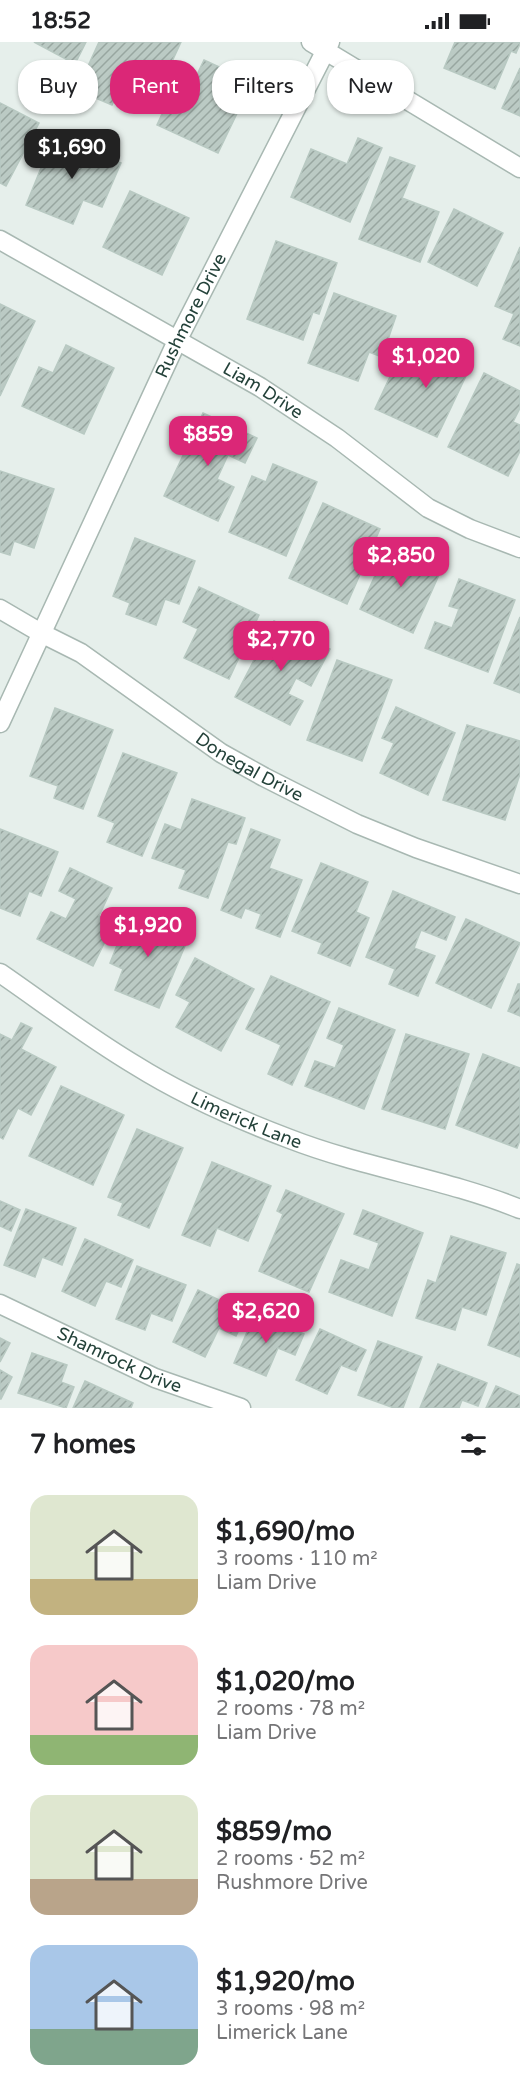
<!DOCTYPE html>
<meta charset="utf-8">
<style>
body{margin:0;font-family:"Varela Round",sans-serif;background:#f6f6f6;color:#202124;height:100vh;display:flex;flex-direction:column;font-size:22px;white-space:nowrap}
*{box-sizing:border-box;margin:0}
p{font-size:20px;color:#757577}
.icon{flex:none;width:33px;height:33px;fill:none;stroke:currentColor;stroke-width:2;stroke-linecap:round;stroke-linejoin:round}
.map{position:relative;height:1366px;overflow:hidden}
.details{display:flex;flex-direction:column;background:#fff;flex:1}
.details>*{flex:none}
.guide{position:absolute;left:18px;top:18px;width:484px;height:54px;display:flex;gap:12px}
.price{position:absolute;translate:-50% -51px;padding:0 14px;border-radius:12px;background:#db2777;color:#fff;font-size:20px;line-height:39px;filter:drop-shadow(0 2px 3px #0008)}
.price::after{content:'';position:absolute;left:50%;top:36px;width:18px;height:14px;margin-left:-9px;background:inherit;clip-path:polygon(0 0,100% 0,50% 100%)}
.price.current{background:#222;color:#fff}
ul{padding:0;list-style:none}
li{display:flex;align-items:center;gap:18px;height:150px;padding:0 30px}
li span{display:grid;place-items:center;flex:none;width:168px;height:120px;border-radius:18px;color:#555}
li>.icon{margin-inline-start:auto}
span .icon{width:72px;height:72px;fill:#fffc;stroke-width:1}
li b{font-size:26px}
h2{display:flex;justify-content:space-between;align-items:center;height:72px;padding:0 30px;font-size:26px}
.tag{padding:0 21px;border-radius:24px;background:#fff;box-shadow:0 2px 4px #0004;font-size:21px;line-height:54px}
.tag.current{background:#db2777;color:#fff}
.status{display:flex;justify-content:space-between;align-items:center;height:42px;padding:0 30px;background:#fff;direction:ltr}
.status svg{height:16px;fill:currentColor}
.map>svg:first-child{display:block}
.building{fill:url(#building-hatch);stroke:#b8c9c2;stroke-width:1.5}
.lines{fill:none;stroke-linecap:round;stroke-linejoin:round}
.minor-casing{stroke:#a8b8b2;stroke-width:21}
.minor{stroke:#fff;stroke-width:18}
.labels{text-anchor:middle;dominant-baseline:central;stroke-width:4.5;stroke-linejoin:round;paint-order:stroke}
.street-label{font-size:18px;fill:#24423a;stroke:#f7fbf9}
</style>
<div class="status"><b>18:52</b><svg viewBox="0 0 49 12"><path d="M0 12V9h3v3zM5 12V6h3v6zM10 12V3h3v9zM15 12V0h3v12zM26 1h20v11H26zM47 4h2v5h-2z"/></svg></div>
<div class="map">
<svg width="520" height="1366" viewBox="0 0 520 1366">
<defs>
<pattern id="building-hatch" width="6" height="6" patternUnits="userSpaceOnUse" patternTransform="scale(1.5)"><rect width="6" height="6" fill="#bbcac4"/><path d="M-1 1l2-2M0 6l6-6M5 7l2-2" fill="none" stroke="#98a6a0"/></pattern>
</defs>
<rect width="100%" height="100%" fill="#e6efeb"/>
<g class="building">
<polygon points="34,0 86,0 75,22"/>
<polygon points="99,0 181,0 164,37 131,22 112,63 77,48"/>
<polygon points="455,0 520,0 520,2 516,11 511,9 495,47 444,26"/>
<polygon points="204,18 252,40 218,111 157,83 180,33 194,39"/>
<polygon points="520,26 520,74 502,66"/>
<polygon points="0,61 39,81 6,144 0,141"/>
<polygon points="54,94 121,121 102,165 83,158 73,182 26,163"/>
<polygon points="358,96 382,106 350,180 291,155 311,107 347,122"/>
<polygon points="390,115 415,124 402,156 439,170 420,220 359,197"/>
<polygon points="130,149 189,176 162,233 103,205"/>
<polygon points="454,167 503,191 477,244 428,220"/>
<polygon points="276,199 337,221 319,272 313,270 303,298 247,277"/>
<polygon points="520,205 520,304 503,297 514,272 495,264"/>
<polygon points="334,251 396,274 382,315 369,310 358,339 308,321"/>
<polygon points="0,262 35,279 0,354"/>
<polygon points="427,298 473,319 437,395 375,367 395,324 412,331"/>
<polygon points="66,303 114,326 84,392 22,364 39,325 53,331"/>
<polygon points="484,331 520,349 520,366 513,380 520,383 520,409 508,434 448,405"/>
<polygon points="203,371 257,396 245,421 228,413 217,437 234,445 218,479 164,454"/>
<polygon points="273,422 317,440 286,514 229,490 252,434 266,440"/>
<polygon points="0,429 54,447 34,506 14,499 10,513 0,510"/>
<polygon points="323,461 380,487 347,562 289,536"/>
<polygon points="135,496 195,519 179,562 165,557 156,583 126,572 130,561 113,554"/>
<polygon points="390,500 443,524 413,591 360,567"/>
<polygon points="459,537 515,558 488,630 425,606 435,580 452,586 459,567 449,564"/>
<polygon points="199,545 259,573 229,637 184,616 198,587 183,580"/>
<polygon points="520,575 520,651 494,641"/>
<polygon points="274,579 330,607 311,644 296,636 288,652 303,659 290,683 235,655"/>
<polygon points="337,618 392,638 362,719 307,698"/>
<polygon points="396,665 455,691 428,753 380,731 394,701 382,696"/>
<polygon points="55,666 113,688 83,767 54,756 58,744 30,734"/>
<polygon points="467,683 520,699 520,732 505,778 443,758"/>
<polygon points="123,711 177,731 142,814 107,800 115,781 98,774"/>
<polygon points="192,757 245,776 236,802 228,800 208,856 179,846 186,828 152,816 165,782 181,788"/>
<polygon points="0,787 58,810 41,854 29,849 20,874 0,866"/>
<polygon points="251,787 280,798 269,826 302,838 280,895 256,886 261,872 245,866 241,876 221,868"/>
<polygon points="321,821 368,840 356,870 369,876 350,924 318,911 322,901 292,889"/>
<polygon points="70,826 112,846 99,874 114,881 93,924 37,897 51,870 66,877 76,857 59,849"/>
<polygon points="393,849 455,875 446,898 421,888 414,906 435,914 418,954 389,942 395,927 366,915"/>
<polygon points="131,868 190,892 159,966 115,948 123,927 110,921"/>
<polygon points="466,877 520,901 491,966 436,941"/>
<polygon points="195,916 254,947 221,1009 176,985 190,960 176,953"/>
<polygon points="271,934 330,960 292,1043 268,1032 281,1003 246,987"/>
<polygon points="518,942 520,942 520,974 508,969"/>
<polygon points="339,966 395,988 364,1067 305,1044 315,1019 335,1026 344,1003 327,996"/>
<polygon points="21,981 32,986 21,1007 56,1025 31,1073 18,1066 3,1097 0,1095 0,992 12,998"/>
<polygon points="406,992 469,1012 445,1087 382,1067"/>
<polygon points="483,1012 520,1026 520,1098 517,1106 456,1083"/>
<polygon points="61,1044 124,1073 93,1143 29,1114"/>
<polygon points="137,1087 183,1106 149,1186 118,1173 123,1161 108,1155"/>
<polygon points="212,1120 271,1144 248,1199 217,1186 210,1204 182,1193"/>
<polygon points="286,1148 344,1172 309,1250 259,1229 283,1172 277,1169"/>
<polygon points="0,1159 20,1168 11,1189 0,1184"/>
<polygon points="26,1167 76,1186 62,1223 42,1215 35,1235 4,1223"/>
<polygon points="363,1168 423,1191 392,1274 329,1250 341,1218 369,1228 379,1201 354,1192"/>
<polygon points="451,1194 506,1211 486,1273 462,1265 455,1288 416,1276 428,1238 436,1241"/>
<polygon points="85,1197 133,1218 121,1245 106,1239 95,1264 62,1249"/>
<polygon points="517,1222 520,1223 520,1315 488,1303"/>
<polygon points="137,1224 186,1243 172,1279 151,1271 145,1288 116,1277"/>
<polygon points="198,1248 247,1271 236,1294 219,1286 205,1315 173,1300"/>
<polygon points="255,1271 304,1292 295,1313 278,1306 266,1334 234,1321"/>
<polygon points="320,1287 366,1308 356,1329 341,1323 327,1352 296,1338"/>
<polygon points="0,1296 10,1301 0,1320"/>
<polygon points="378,1299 422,1315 403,1366 394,1366 358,1353"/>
<polygon points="32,1311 67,1323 61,1340 74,1345 66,1366 18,1351"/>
<polygon points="438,1322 487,1341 478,1364 462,1358 459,1366 420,1366"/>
<polygon points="0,1328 12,1335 1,1357 0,1357"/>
<polygon points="85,1339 133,1361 131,1366 73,1366"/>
<polygon points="496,1344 520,1354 520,1366 486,1366"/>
</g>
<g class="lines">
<defs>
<g id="minor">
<polyline points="311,0 520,126"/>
<path id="s1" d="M0 198 260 345 337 396 428 466 470 487 520 506"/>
<path id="s2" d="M0 567 41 591 81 611 221 711 264 735 357 782 416 806 520 842"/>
<path id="s3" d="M0 681 177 299 330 0"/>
<path id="s4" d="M0 931C45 962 88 995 135 1023 183 1053 237 1077 290 1097 365 1126 446 1137 520 1167"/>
<path id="s5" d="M0 1262 155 1336 241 1366"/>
</g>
</defs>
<use href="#minor" class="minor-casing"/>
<use href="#minor" class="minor"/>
</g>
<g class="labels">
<g class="street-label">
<text stroke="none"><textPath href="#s3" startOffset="450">Rushmore Drive</textPath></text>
<text stroke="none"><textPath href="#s1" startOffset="303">Liam Drive</textPath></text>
<text stroke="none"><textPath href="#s2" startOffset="296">Donegal Drive</textPath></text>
<text stroke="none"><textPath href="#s4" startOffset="288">Limerick Lane</textPath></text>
<text stroke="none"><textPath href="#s5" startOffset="132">Shamrock Drive</textPath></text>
</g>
</g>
</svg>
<b class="price current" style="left:72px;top:138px">$1,690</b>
<b class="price" style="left:426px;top:347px">$1,020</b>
<b class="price" style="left:208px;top:425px">$859</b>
<b class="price" style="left:401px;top:546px">$2,850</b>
<b class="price" style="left:281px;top:630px">$2,770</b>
<b class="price" style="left:148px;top:916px">$1,920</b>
<b class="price" style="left:266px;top:1302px">$2,620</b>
<div class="guide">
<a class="tag">Buy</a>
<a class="tag current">Rent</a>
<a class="tag">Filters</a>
<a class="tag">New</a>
</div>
</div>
<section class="details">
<h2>7 homes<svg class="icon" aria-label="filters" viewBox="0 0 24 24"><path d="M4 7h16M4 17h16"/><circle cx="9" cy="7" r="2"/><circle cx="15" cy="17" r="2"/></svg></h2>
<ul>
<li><span style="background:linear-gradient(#dfe7d0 70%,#c2b280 0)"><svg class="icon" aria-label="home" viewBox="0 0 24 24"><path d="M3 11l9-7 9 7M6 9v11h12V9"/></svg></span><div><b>$1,690/mo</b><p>3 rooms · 110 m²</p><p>Liam Drive</p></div></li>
<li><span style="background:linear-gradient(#f6c9c9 75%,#8fb573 0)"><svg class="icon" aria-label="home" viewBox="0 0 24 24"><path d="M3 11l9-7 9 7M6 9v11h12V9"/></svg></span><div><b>$1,020/mo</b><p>2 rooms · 78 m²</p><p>Liam Drive</p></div></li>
<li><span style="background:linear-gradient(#dfe7d0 70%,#b9a48a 0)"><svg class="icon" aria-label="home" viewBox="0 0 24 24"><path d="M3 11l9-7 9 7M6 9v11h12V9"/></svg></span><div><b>$859/mo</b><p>2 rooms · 52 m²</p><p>Rushmore Drive</p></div></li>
<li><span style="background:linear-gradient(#a9c7e8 70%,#7fa58c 0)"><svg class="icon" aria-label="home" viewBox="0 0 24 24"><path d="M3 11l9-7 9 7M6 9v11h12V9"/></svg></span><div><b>$1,920/mo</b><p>3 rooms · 98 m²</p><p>Limerick Lane</p></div></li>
</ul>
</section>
